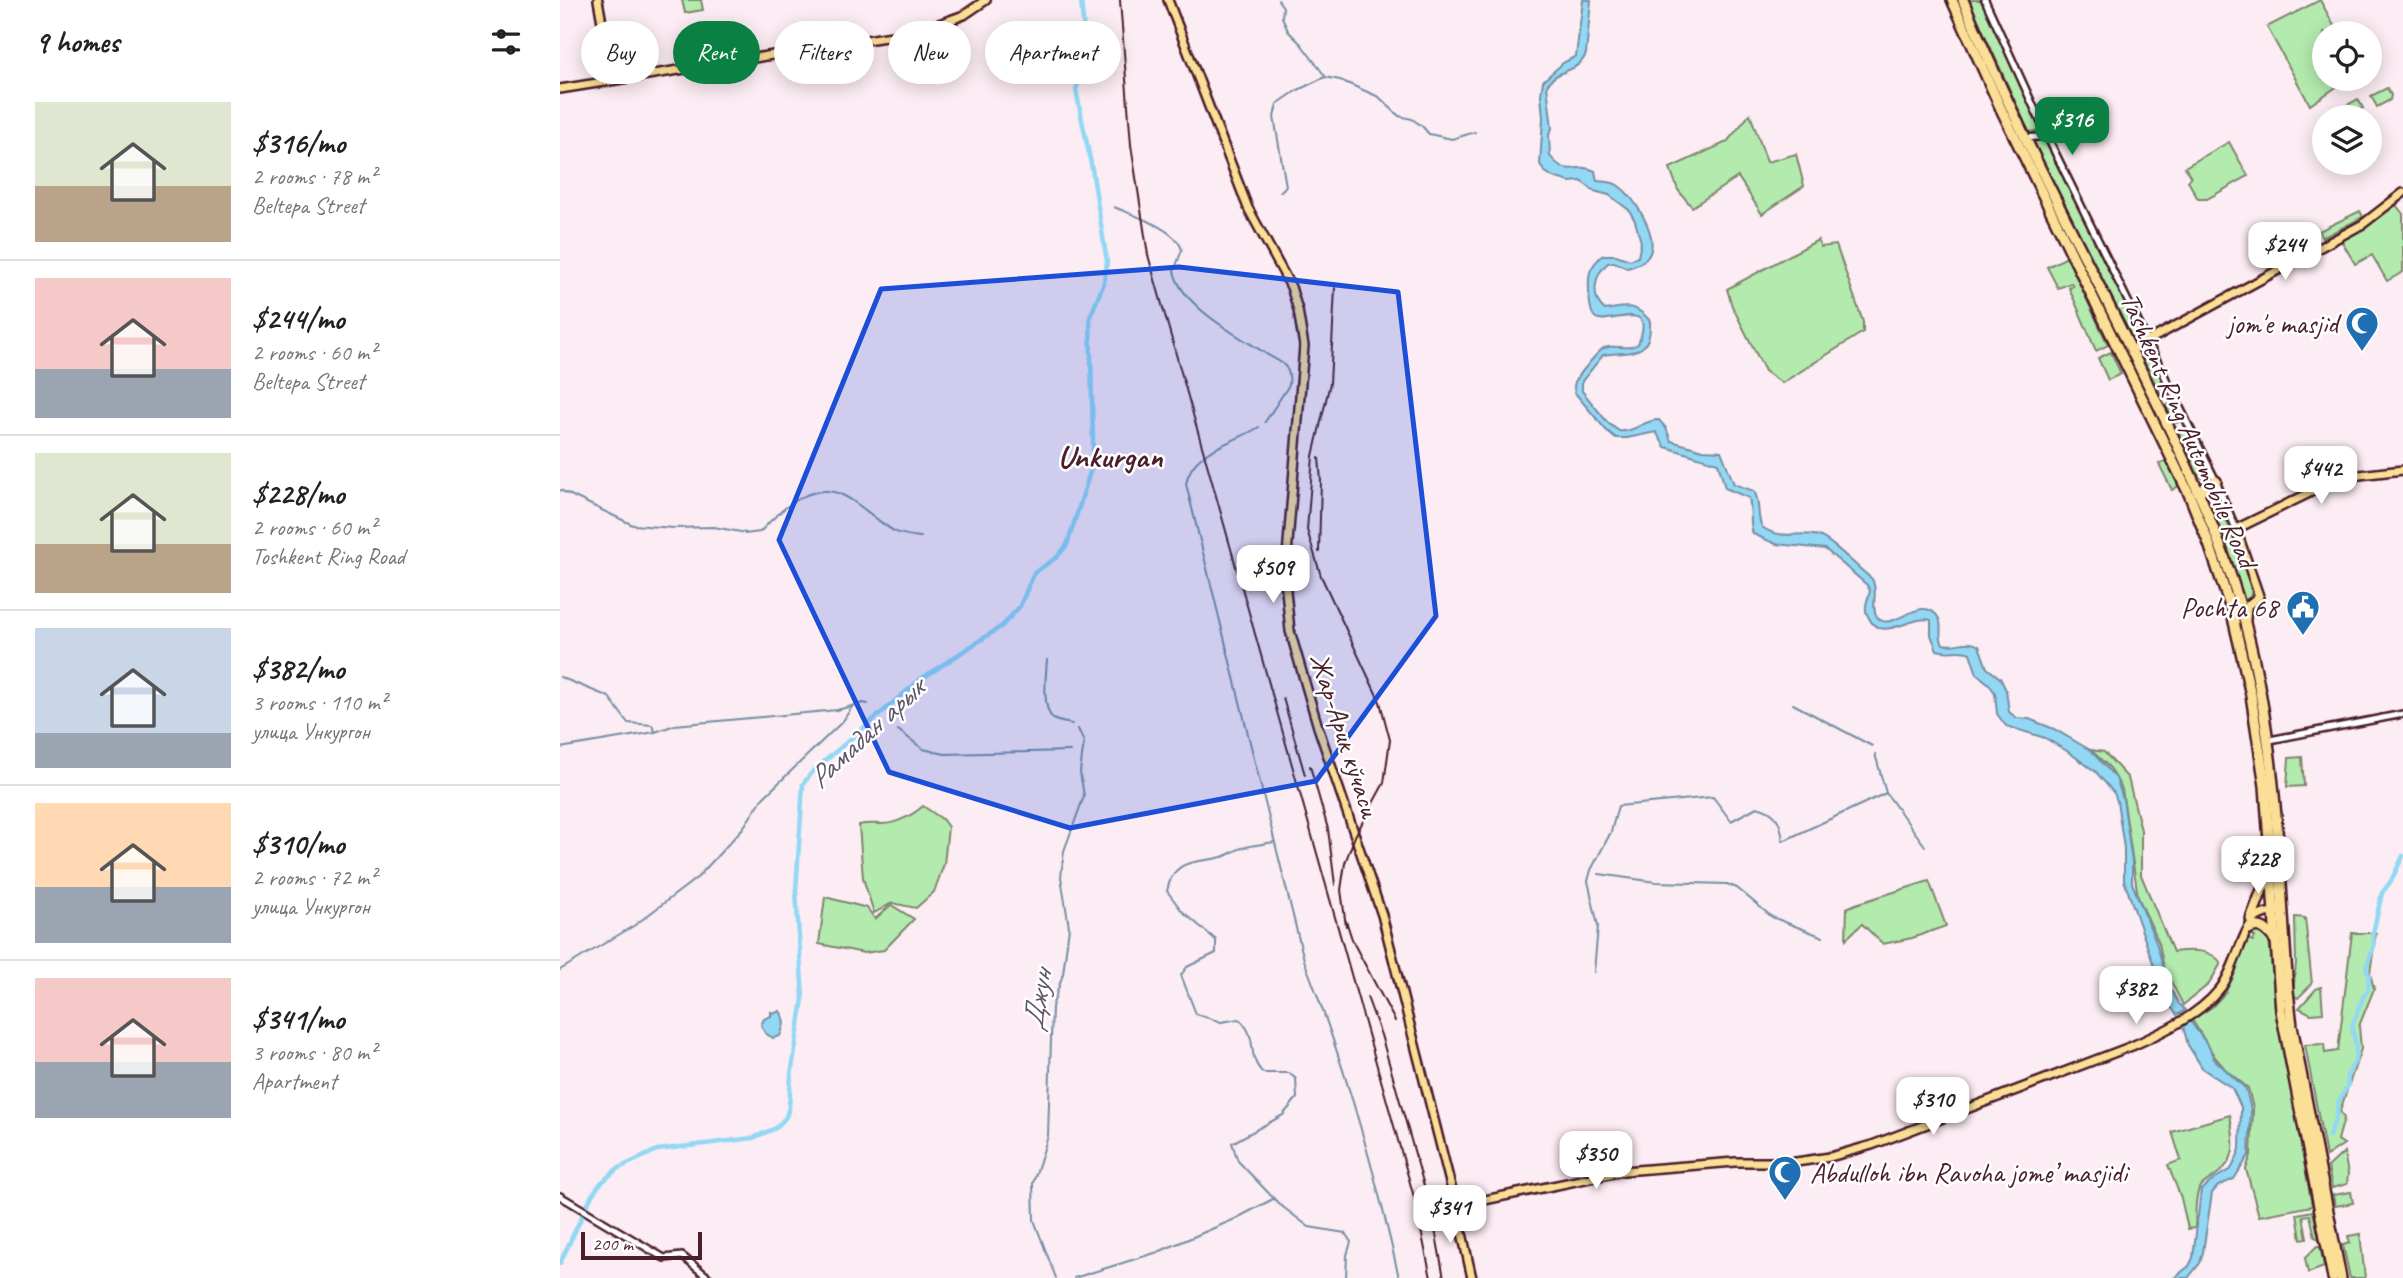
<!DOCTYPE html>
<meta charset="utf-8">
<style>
body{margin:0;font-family:Caveat,sans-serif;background:#f6f6f6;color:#222;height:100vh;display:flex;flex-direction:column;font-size:26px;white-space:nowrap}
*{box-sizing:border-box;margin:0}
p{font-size:23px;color:#767676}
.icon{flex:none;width:38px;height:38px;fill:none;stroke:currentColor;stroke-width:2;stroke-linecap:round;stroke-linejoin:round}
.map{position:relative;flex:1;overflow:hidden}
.panel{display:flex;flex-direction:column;background:#fff;width:560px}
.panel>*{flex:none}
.guide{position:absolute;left:21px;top:21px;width:665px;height:63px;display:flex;gap:14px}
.fabs{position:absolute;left:1752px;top:21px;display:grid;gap:14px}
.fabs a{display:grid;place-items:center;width:70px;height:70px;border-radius:50%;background:#fff;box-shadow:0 4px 18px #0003;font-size:35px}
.scale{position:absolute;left:21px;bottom:18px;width:121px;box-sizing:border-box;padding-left:7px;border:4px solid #4a1f2b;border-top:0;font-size:19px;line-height:24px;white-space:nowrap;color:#4a1f2b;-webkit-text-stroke:5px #fff;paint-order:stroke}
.price{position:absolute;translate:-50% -60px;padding:0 16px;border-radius:14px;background:#fff;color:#222;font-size:23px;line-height:46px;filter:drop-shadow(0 2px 4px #0008)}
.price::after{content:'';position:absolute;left:50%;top:42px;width:21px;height:16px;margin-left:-10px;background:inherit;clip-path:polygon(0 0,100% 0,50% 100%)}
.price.current{background:#0b8043;color:#fff}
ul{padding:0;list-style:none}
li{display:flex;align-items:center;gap:21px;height:175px;padding:0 35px}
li+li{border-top:2px solid #e0e0e0}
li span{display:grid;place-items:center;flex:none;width:196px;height:140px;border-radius:0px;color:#555}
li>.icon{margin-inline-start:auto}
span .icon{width:84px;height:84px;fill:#fffc;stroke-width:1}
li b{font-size:30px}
h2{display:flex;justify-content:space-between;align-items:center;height:84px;padding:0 35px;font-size:30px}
.pill{padding:0 24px;border-radius:32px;background:#fff;box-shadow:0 4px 18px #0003;font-size:24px;line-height:63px}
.pill.current{background:#0b8043;color:#fff}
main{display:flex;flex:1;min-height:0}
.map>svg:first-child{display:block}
.green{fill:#b3ebaf;stroke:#7e856d;stroke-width:2}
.water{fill:#92d8f4;stroke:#758ea4;stroke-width:2}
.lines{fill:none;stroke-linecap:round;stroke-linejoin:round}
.stream{stroke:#758ea4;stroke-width:2}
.canal{stroke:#92d8f4;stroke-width:4.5}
.minor-casing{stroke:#4a1f2b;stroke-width:10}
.major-casing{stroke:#4a1f2b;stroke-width:12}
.highway-casing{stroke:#4a1f2b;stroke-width:14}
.minor{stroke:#fff;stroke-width:5}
.major{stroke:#fbdf96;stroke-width:7}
.highway{stroke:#fbdf96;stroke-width:9}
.rail{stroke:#4a1f2b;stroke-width:2}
.marked{fill:#1d4ed8;fill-opacity:0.2;stroke:#1d4ed8;stroke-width:5;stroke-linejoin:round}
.labels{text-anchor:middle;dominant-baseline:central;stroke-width:5;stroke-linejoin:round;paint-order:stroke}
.poi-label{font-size:28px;fill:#4a1f2b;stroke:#fff;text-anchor:end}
.street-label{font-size:28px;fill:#4a1f2b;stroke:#fff}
.water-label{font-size:30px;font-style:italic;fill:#605667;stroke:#fff}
.quarter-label{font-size:32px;font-weight:bold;fill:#4a1f2b;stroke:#fff}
</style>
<main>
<section class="panel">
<h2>9 homes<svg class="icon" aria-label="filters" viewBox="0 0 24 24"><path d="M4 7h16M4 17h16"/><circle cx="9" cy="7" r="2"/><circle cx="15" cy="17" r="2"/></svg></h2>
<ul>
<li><span style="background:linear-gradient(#dfe7d0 60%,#b9a48a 0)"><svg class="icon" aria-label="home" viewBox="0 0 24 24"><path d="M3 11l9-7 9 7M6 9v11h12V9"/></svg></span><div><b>$316/mo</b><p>2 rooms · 78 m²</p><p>Beltepa Street</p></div></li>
<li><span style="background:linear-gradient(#f6c9c9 65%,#9aa5b1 0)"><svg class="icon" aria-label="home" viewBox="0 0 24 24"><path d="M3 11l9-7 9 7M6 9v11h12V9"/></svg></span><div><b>$244/mo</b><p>2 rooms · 60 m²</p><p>Beltepa Street</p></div></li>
<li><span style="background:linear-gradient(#dfe7d0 65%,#b9a48a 0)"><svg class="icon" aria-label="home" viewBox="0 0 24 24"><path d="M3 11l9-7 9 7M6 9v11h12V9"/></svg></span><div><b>$228/mo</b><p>2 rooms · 60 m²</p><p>Toshkent Ring Road</p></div></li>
<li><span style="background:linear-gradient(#c9d6e8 75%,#9aa5b1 0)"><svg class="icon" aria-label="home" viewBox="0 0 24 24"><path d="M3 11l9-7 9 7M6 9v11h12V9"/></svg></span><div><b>$382/mo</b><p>3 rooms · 110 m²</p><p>улица Ункургон</p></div></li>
<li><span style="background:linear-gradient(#ffd9b3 60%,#9aa5b1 0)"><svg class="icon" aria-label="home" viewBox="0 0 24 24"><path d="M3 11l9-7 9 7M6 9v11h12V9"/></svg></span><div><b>$310/mo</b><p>2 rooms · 72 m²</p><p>улица Ункургон</p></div></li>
<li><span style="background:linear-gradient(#f6c9c9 60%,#9aa5b1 0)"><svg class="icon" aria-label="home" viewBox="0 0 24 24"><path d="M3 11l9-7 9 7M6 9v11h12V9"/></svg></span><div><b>$341/mo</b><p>3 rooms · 80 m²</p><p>Apartment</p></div></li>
</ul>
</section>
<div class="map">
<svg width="1843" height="1278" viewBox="0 0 1843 1278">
<rect width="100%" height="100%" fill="#fcecf3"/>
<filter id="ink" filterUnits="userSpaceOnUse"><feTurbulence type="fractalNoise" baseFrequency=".0143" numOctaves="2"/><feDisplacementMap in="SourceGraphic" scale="14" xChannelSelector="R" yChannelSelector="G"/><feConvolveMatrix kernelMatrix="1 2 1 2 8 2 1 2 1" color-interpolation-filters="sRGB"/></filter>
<g filter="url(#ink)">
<g class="green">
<polygon points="122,0 141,0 143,10 125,13"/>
<polygon points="1409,0 1422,0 1481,130 1469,132"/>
<polygon points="1760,0 1778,33 1764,33 1764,79 1788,79 1750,105 1707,27"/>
<polygon points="1827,88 1831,95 1830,100 1817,107 1811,96"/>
<polygon points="1798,99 1803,108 1786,117 1765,117"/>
<polygon points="1190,114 1207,162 1236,154 1244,186 1202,214 1178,177 1132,207 1118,190 1110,168 1167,142"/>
<polygon points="1473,140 1486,140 1582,336 1580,340 1574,343"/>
<polygon points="1669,142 1688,176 1647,199 1638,199 1628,181 1631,178 1625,167"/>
<polygon points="1836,205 1843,214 1843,272 1827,281 1812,255 1795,264 1781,240 1810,224"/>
<polygon points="1800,211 1803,217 1762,238 1759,231"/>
<polygon points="1258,240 1261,247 1276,245 1303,322 1303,332 1222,383 1205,371 1172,306 1167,289"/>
<polygon points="1507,257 1548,345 1536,351 1509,288 1513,286 1511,283 1498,288 1487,267"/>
<polygon points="1529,276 1581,381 1579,382 1527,277"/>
<polygon points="1584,349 1588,349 1609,389 1603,395 1600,393 1580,353"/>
<polygon points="1551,352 1561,374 1548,380 1538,358"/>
<path d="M1591 401C1629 480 1665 558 1687 644 1709 729 1713 817 1719 903L1717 904 1705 758 1684 645 1672 598 1589 402Z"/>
<polygon points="1614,401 1623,418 1617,423 1614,422 1606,406"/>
<polygon points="1626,428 1628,429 1650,474 1643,478 1639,477 1619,434"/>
<polygon points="1607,460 1620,485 1612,490 1599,464"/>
<polygon points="1658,497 1692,590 1690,597 1686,600 1682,598 1650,508 1652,500"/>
<path d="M1531 750 1544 752 1568 778 1581 830V875L1613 952C1629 950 1651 948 1661 963L1649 984 1623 1005 1604 968 1599 943 1578 897 1562 789 1550 768Z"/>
<polygon points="1742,757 1744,786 1727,787 1729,758"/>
<path d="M363 806 382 819 388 827 384 864 374 892 356 908 332 903 314 913 303 878 299 825C307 823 313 824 322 824 336 824 353 815 363 806Z"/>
<polygon points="1369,881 1386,926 1352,938 1323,944 1302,924 1286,939 1287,908 1296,904"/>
<polygon points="265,897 307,908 315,919 331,905 354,919 324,950 304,953 259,944"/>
<polygon points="1735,917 1745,918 1752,984 1738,998 1733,995 1736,963"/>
<polygon points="1698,930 1709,937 1714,993 1752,1206 1699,1216 1686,1169 1691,1155 1693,1108 1688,1088 1666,1070 1655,1057 1632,1020 1652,1007 1666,992 1688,939 1693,941 1695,937 1690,934"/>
<polygon points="1792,933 1816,933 1810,973 1814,989 1799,1026 1801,1049 1780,1111 1784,1118 1778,1140 1784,1144 1766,1156 1745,1045 1764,1044 1765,1053 1778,1051"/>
<polygon points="1761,987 1763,1013 1751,1014 1739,1008 1756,989"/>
<path d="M1670 1115C1674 1139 1679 1160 1656 1175 1650 1180 1642 1183 1639 1189 1634 1201 1636 1215 1635 1228L1628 1229 1621 1198 1608 1165 1621 1160 1612 1132Z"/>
<polygon points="1784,1152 1788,1174 1787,1184 1772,1188 1768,1167"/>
<polygon points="1791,1192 1793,1203 1775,1206 1773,1195"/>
<polygon points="1753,1211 1759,1239 1755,1237 1750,1215 1743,1216 1747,1238 1741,1239 1737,1214"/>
<polygon points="1800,1234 1805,1278 1790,1278 1783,1245 1790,1243 1788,1236"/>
<polygon points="1757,1246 1760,1246 1764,1267 1748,1273 1745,1258"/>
</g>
<g class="water">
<path d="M1023 0H1031L1026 54C1017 75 995 68 987 86L992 128 989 135 990 156C1009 180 1016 161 1035 171L1037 181C1045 182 1053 181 1059 186 1074 197 1098 234 1090 253 1086 262 1075 266 1067 268L1054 262 1048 263C1034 274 1030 298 1045 310 1067 307 1074 302 1090 321 1092 358 1069 351 1043 355L1022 381V391L1048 423 1059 431C1074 433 1083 420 1099 420L1106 428 1111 441 1143 450 1161 451 1174 484 1194 491C1201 503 1196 515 1202 527 1223 542 1243 529 1261 537 1273 542 1299 569 1312 579 1319 591 1310 607 1317 617 1331 635 1361 592 1378 617 1384 625 1377 635 1383 644 1396 648 1406 638 1419 646L1427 668 1440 678 1446 690 1449 712 1457 718 1469 719 1494 729 1530 750 1556 778 1563 799 1572 862V883L1596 942 1609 986 1619 1004 1625 1010 1617 1015 1606 1000 1564 880V848L1557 801 1554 793 1536 772 1507 751 1485 738 1446 726 1437 714 1435 693 1429 684 1417 674 1410 653C1399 648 1389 654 1377 650L1371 635V620C1352 614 1321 644 1309 618 1307 614 1305 612 1306 607 1306 602 1309 596 1310 591L1307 585 1265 549 1216 544 1193 534C1189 521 1192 511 1189 498L1165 488 1158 463 1105 447 1096 432 1067 438H1056L1046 430 1015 393C1014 387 1013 388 1015 382 1018 376 1039 350 1044 348 1056 344 1067 351 1078 344 1098 296 1048 326 1036 318 1028 314 1028 280 1030 272 1033 264 1037 260 1043 255H1056L1070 260 1078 257 1081 242 1075 221 1069 210 1049 195 1034 191 1021 181 1010 182 993 177 984 171 980 164 983 118 981 95 983 81 1003 63 1016 56Z"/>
<path d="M220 1011C226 1021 224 1026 220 1036L213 1038 205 1033 201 1025 204 1019 211 1016V1012L215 1013Z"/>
<polygon points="1630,1021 1649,1047 1654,1059 1686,1089 1691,1110 1689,1155 1674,1179 1658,1186 1652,1193 1643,1252 1640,1263 1628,1278 1614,1278 1629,1266 1633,1258 1641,1190 1654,1179 1671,1169 1675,1162 1680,1149 1681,1107 1672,1088 1643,1069 1628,1045 1623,1026"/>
</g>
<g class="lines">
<g class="stream">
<polyline points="718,0 723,7 722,17 728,31 741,44 765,76"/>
<polyline points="720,192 726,186 714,117 717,104 736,91 765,77 780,80 819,97 839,116 852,119 862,126 869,134 892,139 915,132"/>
<path d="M554 207C573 215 617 229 622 250L614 271C621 306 677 335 705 353 710 357 719 360 724 365 729 370 730 378 729 385L705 422"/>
<path d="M699 427C673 444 631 449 626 484L744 960C784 1063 815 1170 839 1278"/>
<polyline points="0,490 73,525 114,528 154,527 186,533"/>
<path d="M185 534 200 532C217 513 246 485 274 492 293 496 317 522 334 531 341 535 353 536 361 537"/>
<path d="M487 660C486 674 481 712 495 720 500 722 507 723 512 724"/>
<polyline points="0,677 49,697 68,723 92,725 95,731"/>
<polyline points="1233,704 1312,746"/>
<polyline points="338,730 363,749 385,754 510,751"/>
<polyline points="0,748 95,732 115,725 277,710 303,703 308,704"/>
<polyline points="1315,754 1326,793 1365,846"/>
<path d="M714 842C704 844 692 845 682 848 675 850 669 855 662 857 635 864 614 857 607 891L622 911 656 940V953L627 967 621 975 636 1014 661 1022 679 1019C700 1038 685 1055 703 1073H729L736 1079 737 1098 723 1115 672 1143 678 1161 719 1204 749 1227 785 1233 791 1242 787 1255 786 1278"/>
<polyline points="1039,874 1096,882 1167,884 1177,888 1212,917 1263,937"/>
<polyline points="0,970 75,925 138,877 183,828 203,798 283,721 293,705"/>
<path d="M1034 972 1038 926 1028 881 1031 870 1051 832 1058 806 1153 797 1171 821 1197 807C1217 812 1221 822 1223 841L1326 793"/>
<polyline points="496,1278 474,1220 473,1183 488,1136 492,1007 503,974 509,927 501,877 504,851 524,796 520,772 524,742 518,729"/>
<polyline points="514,1278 598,1252 675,1219 713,1199"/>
</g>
<g class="canal">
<polyline points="1769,1136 1777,1115 1778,1103 1788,1085 1787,1076 1795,1061 1796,1047 1792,1027 1803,997 1808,990 1809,976 1806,967 1814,946 1813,933 1822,893 1831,881 1843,856"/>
<polyline points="0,1263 32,1195 40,1184 57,1169 97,1150 193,1138 216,1128 226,1117 229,1107 231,1075 243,999 236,891 243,784 253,771 361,679 442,626 460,606 474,573 497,557 507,545 532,466 533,441 530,317 544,283 547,262 532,169 516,90 526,54 521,0"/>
</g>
<defs>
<g id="minor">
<polyline points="1425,0 1487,136 1656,481 1676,529"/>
<polyline points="1466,138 1487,136"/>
<polyline points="1710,740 1843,714"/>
<polyline points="0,1196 104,1258 122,1256 149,1278"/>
</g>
<g id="major">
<polyline points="38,0 52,79"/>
<polyline points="608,0 688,208 731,287 738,310 744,346 725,580 730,631 758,727 822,915 896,1206 912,1278"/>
<polyline points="0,89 357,32 404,15 426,0"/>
<polyline points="1571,350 1803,224 1843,193"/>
<polyline points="1686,620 1687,606 1699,596 1676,529 1782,477 1843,470"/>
<path d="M896 1206 1064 1171 1175 1162H1236L1270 1157 1312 1145 1572 1046C1601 1033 1638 1016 1659 990 1675 972 1681 930 1697 917 1703 913 1711 912 1718 912"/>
</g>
<g id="highway">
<polyline points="1392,0 1440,107 1629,494 1649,544 1671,609 1691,695 1705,786 1721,1011 1773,1278"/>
<path d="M1403 0C1454 124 1519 243 1578 364 1619 447 1661 533 1685 623 1717 744 1719 867 1728 991L1732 1026 1781 1278"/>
<polyline points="1638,492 1656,481"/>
<polyline points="1691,919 1708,874"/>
<path d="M1689 929C1700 922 1708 931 1715 940"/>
</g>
</defs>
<use href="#minor" class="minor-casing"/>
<use href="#major" class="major-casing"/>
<use href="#highway" class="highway-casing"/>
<use href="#minor" class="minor"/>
<use href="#major" class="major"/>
<use href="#highway" class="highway"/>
<g class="rail">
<polyline points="560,0 571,145 588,255 854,1197 871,1278"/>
<polyline points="775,288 770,383 753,456 747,530 761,576 820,702 830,740 824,783 795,836 785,863 781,890 786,926"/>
<polyline points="759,458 761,481 759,552"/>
<polyline points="723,698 745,775"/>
<polyline points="750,766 768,829 775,885"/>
<polyline points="786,921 793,942 835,1021"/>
<polyline points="807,997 821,1035 865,1189 868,1223"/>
<polyline points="872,1213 884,1278"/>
</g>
</g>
</g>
<path class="marked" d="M619 267 838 292 876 616 756 781 510 828 329 772 219 540 321 289Z"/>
<defs>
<symbol id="mosque-pin" viewBox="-11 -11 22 30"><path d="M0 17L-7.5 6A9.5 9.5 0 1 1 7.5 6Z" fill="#1f6fb2" stroke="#fff"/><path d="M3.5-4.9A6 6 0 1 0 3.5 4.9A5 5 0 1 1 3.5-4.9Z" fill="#fff"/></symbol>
<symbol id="civic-pin" viewBox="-11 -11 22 30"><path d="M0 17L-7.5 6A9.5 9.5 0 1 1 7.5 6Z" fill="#1f6fb2" stroke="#fff"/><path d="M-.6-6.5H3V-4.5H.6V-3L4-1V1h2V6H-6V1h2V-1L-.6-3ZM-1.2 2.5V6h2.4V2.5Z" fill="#fff"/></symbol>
</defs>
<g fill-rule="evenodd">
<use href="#mosque-pin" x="1783" y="304" width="38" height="52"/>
<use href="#civic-pin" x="1724" y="588" width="38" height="52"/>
<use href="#mosque-pin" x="1206" y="1153" width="38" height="52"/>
</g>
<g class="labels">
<g class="poi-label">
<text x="1778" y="323">jom'e masjid</text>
<text x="1718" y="607">Pochta 68</text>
<text x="1250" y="1172" text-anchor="start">Abdulloh ibn Ravoha jome’ masjidi</text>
</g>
<g class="street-label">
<text transform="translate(1629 430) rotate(66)">Tashkent Ring Automobile Road</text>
<text transform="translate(785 735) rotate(72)">Жар-Арик кўчаси</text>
</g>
<g class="water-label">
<text transform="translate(306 733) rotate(-43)">Рамадан арык</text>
<text transform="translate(477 1000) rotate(-81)">Джун</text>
</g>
<g class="quarter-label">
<text x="550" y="456">Unkurgan</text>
</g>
</g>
</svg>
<div class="fabs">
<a><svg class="icon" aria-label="locate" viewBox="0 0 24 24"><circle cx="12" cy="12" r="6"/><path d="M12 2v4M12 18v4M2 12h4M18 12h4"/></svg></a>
<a><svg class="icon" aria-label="layers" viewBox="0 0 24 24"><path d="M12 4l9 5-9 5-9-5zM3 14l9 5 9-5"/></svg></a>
</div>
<div class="scale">200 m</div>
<b class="price current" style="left:1512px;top:157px">$316</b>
<b class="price" style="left:1725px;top:282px">$244</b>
<b class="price" style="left:1761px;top:506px">$442</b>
<b class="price" style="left:713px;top:605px">$509</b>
<b class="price" style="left:1698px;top:896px">$228</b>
<b class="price" style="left:1576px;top:1026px">$382</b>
<b class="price" style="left:1373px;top:1137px">$310</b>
<b class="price" style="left:1036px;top:1191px">$350</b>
<b class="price" style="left:890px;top:1245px">$341</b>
<div class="guide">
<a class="pill">Buy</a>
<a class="pill current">Rent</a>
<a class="pill">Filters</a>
<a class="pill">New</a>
<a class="pill">Apartment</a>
</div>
</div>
</main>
